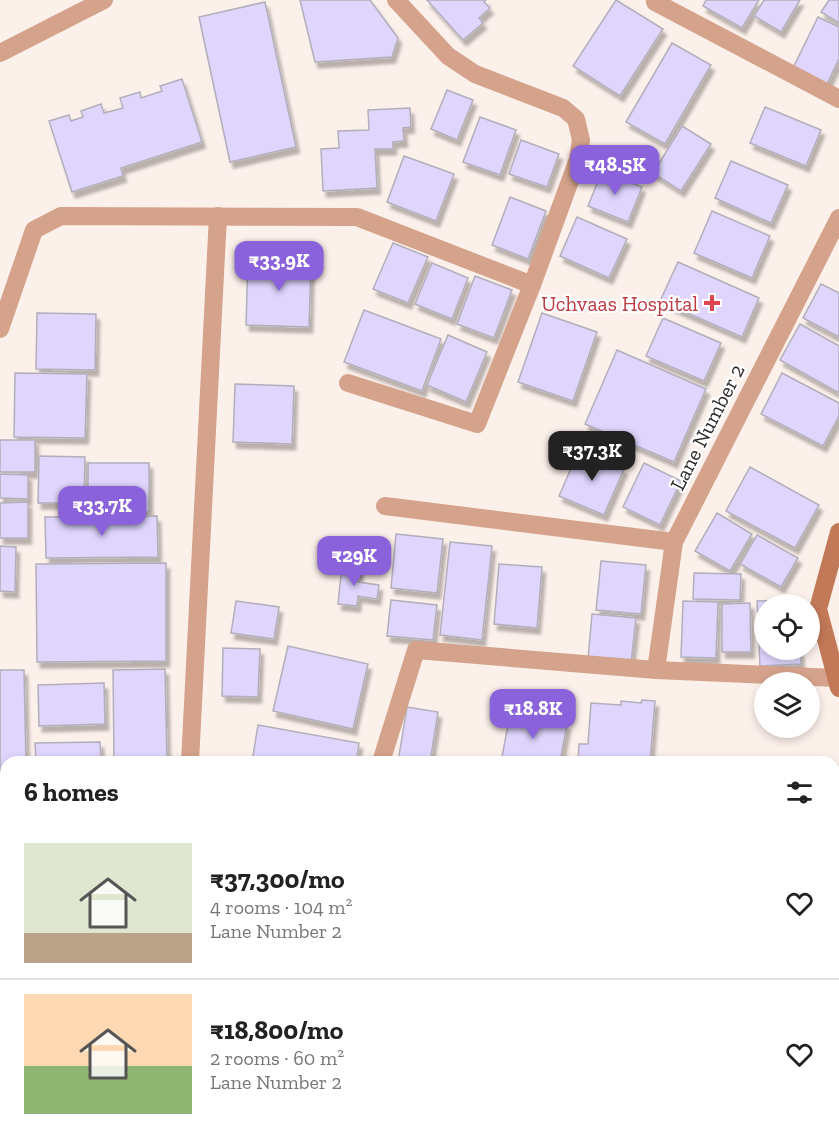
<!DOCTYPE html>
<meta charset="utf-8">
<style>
body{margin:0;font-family:"Zilla Slab",serif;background:#f6f6f6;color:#222;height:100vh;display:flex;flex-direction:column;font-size:22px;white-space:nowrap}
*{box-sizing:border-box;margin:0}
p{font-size:20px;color:#767676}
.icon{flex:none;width:33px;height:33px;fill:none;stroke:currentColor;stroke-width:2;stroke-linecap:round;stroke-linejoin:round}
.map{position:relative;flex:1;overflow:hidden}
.drawer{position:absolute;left:0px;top:756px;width:840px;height:384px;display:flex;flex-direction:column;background:#fff;border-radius:18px 18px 0 0;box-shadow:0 3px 9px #0003}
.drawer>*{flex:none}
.tools{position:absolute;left:754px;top:594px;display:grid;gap:12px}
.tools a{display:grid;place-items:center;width:66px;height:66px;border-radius:50%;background:#fff;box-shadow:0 3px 9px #0003;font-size:30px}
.price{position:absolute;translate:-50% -51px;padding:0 14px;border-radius:12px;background:#8a62dc;color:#fff;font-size:20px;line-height:39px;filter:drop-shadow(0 2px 3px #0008)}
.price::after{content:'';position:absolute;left:50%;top:36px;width:18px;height:14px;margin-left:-9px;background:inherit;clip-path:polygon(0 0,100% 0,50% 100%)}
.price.selected{background:#222;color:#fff}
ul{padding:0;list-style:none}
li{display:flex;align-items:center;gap:18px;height:150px;padding:0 24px}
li+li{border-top:2px solid #e0e0e0}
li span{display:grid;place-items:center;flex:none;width:168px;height:120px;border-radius:0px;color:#555}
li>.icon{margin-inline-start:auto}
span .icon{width:72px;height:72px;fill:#fffc;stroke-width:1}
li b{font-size:26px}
h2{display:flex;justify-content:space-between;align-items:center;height:72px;padding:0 24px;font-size:26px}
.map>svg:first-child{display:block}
.building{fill:#dfd5fd;stroke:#b2afba;stroke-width:1.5;filter:url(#shadow)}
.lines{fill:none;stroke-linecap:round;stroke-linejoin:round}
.street{stroke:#d5a28b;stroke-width:18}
.secondary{stroke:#c27957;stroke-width:18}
.health-dot{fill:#e0444e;stroke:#fff;stroke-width:2}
.labels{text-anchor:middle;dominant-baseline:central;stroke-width:4.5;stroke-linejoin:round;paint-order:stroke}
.health-label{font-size:21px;fill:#be3a42;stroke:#fff;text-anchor:end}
.street-label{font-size:21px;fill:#2e2a28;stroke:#fff}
</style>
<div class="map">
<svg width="839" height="1140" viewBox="0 0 839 1140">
<defs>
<filter id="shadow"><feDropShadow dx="3.5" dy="6" stdDeviation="1.5" flood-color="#0004"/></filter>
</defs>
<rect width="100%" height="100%" fill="#fcf0eb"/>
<g class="building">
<polygon points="300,0 370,0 398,38 392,57 315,62"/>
<polygon points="427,0 486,0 484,2 490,8 479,18 483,23 463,40"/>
<polygon points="616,0 663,29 620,96 573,66"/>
<polygon points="706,0 759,0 742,28 703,6"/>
<polygon points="764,0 800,0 781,32 754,16"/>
<polygon points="829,0 839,0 839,23 821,12"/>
<polygon points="265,2 296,147 230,162 199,17"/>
<polygon points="818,17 839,27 839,59 825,88 791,72"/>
<polygon points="672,43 711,65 665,144 626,122"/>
<polygon points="182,79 202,142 121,168 123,176 72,192 49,121 69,115 71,121 83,117 81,111 101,104 104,113 123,108 120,98 140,92 141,98 162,91 160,86"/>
<polygon points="447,90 473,100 457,140 431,129"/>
<polygon points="765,107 821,130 806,166 750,143"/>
<polygon points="410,108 411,127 403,128 404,141 393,142 393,149 375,149 377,188 323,191 321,149 339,148 338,131 369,130 368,110"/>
<polygon points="480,117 516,130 500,175 463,162"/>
<polygon points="682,126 711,144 681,191 653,173"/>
<polygon points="521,140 559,154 547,187 509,174"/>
<polygon points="404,156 454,174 436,221 387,202"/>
<polygon points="731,161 788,185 771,223 715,198"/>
<polygon points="602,171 642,187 628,222 588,206"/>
<polygon points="510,197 546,211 528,259 492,245"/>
<polygon points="712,211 770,236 752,278 694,253"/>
<polygon points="577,217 627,239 609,278 560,256"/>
<polygon points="393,243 428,257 408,303 373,289"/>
<polygon points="248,258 311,260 309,327 246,325"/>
<polygon points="678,262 759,298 742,337 660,301"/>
<polygon points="432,263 468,278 452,319 415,304"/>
<polygon points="475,276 512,290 494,338 457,324"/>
<polygon points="821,284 839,293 839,337 803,318"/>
<polygon points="364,310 441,339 422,391 344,362"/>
<polygon points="37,313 96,314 95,370 36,369"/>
<polygon points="542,313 597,332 573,401 518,382"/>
<polygon points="663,318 721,343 704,381 646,356"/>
<polygon points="800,324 839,346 839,393 780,360"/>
<polygon points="448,335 487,352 466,402 427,385"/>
<polygon points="617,350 706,389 674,462 585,424"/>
<polygon points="15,373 87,374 85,438 14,437"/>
<polygon points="782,373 839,403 839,416 823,446 761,414"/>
<polygon points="235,384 294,386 292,444 233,442"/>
<rect x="0" y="440" width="35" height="32"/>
<polygon points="579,450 624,469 604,515 559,496"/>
<polygon points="39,456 85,457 84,503 38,503"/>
<rect x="88" y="463" width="61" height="49"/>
<polygon points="644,463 681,481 660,525 623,507"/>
<polygon points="750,467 819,505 795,548 726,511"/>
<polygon points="0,474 28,475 28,499 0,498"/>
<polygon points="28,502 28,538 0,538 0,503"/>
<polygon points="717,513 752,534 730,571 695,551"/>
<polygon points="157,516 158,557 46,558 45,517"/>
<polygon points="396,534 443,539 437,593 391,588"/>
<polygon points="757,535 798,558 781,587 740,564"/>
<polygon points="450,542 492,546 482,640 440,635"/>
<polygon points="0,546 16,547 15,592 0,591"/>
<polygon points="601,561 646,565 641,614 596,610"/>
<polygon points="166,563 166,661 37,662 36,564"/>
<polygon points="499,564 542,567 537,628 494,624"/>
<polygon points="342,565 360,567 358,582 379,585 377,599 358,596 357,606 338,604"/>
<polygon points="694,573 741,574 740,600 693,599"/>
<polygon points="391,600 437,605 433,640 387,636"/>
<polygon points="798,600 798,604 765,604 765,650 800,650 801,664 760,666 757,601"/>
<polygon points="236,601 279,607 274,639 231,633"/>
<polygon points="683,601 718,602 716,658 681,657"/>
<polygon points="750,603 751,652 722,652 722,604"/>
<polygon points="592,614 636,618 631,663 588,659"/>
<polygon points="288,646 368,664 353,729 273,711"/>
<polygon points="223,648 260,649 258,697 222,696"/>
<polygon points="165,669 167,762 114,762 113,670"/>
<polygon points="0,670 24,670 26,762 6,762 6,783 0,783"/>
<polygon points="104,683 105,724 39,726 38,685"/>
<polygon points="642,700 655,701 650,762 578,762 579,744 588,744 591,703 621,705 621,701 641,703"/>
<polygon points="407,707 438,712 430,762 398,762"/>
<polygon points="510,714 567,724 560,762 501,762"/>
<polygon points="258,725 359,743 356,762 252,762"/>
<polygon points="100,742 101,762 36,762 35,743"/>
<polygon points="839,807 839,849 834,850 834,808"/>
<rect x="0" y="845" width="6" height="90"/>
<polygon points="839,878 839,902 834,903 834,879"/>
<polygon points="834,935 839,959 839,971 834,972"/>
<rect x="0" y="976" width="6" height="52"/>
<polygon points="839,978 839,1019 834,1020 834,979"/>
<polygon points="0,1053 6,1053 6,1109 0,1108"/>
<polygon points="67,1134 110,1134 123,1140 64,1140"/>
<polygon points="590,1136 632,1137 632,1140 590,1140"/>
</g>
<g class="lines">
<g class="street">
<polyline points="655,2 839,99"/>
<polyline points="0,53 104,0"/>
<polyline points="0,329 34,230 61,216 357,217 532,285"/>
<polyline points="348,383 477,424 532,285 578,159 581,140 576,119 563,108 475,74 448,56 396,0"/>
<polyline points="385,506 674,542"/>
<polyline points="656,670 674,542 839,218"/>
<polyline points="190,762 218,216"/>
<polyline points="381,762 416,650 656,670 836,678"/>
<polyline points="0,826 6,826"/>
<polyline points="834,1124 839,1125"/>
<polyline points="22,1140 26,1134"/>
</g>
<polyline class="secondary" points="839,532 818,609 839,688"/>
</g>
<path class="health-dot" d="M709 294h6v6h6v6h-6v6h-6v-6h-6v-6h6z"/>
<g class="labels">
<g class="health-label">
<text x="698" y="303">Uchvaas Hospital</text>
</g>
<g class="street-label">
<text transform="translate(707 427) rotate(-63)">Lane Number 2</text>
</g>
</g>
</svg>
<div class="tools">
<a><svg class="icon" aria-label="locate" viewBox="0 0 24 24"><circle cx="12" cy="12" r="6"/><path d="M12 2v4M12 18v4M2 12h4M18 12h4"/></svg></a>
<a><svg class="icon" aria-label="layers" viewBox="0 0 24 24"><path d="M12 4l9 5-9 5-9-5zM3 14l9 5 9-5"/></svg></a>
</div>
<b class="price" style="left:615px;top:196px">₹48.5K</b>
<b class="price" style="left:279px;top:292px">₹33.9K</b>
<b class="price selected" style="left:592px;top:482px">₹37.3K</b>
<b class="price" style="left:102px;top:537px">₹33.7K</b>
<b class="price" style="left:354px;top:587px">₹29K</b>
<b class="price" style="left:533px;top:740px">₹18.8K</b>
<section class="drawer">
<h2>6 homes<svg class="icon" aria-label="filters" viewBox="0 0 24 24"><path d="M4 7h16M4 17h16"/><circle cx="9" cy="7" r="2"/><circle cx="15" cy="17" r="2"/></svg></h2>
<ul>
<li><span style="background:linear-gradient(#dfe7d0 75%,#b9a48a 0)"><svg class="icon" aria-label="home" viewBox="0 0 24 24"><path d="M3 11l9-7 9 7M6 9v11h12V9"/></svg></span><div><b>₹37,300/mo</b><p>4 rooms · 104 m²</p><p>Lane Number 2</p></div><svg class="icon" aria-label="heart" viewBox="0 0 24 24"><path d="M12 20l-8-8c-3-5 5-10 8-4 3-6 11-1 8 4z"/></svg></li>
<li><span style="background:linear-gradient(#ffd9b3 60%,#8fb573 0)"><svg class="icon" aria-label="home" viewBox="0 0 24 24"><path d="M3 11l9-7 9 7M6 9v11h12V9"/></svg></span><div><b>₹18,800/mo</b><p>2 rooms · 60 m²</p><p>Lane Number 2</p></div><svg class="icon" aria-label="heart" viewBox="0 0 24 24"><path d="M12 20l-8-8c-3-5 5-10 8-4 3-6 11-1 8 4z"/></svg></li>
</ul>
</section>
</div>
